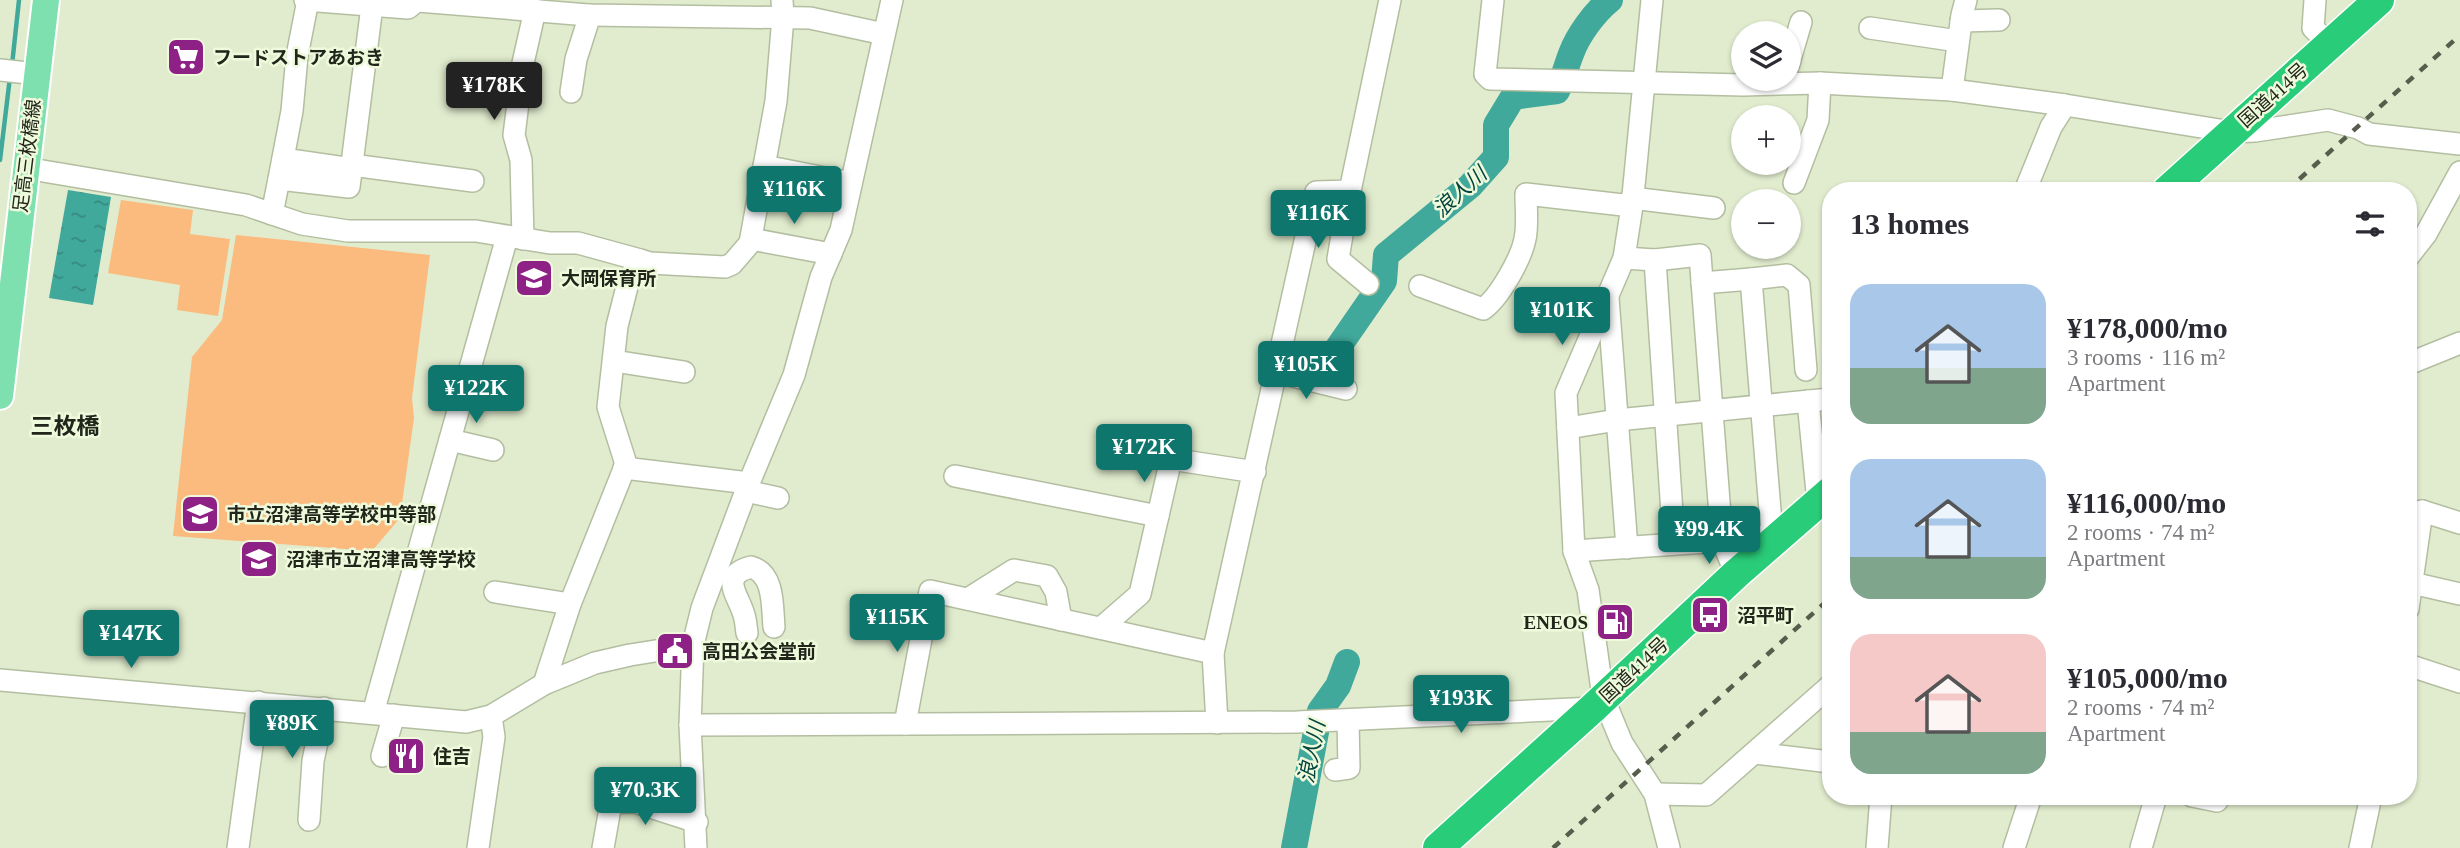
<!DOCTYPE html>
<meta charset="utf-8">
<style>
body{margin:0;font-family:"Times New Roman","Noto Sans JP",serif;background:#f7f7f7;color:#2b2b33;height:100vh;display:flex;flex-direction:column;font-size:26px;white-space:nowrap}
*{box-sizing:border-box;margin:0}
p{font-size:23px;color:#7c7c81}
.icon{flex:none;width:38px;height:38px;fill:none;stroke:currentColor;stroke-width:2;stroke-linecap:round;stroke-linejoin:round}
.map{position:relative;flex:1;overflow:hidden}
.details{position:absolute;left:1822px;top:182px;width:595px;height:623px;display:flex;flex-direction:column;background:#fff;border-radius:28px;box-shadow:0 2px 5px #0004}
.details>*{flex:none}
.buttons{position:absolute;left:1731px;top:21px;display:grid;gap:14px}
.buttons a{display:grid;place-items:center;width:70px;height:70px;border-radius:50%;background:#fff;box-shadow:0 2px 5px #0004;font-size:35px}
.price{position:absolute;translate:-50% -60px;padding:0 16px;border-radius:7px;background:#0f766e;color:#fff;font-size:23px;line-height:46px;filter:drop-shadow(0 2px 4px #0008)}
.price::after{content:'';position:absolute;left:50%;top:42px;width:21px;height:16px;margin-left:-10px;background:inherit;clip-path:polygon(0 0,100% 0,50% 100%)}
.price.active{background:#222;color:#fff}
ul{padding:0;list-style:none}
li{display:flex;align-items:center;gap:21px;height:175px;padding:0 28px}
li span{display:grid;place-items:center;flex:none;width:196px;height:140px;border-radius:21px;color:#555}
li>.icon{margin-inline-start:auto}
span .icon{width:84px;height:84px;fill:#fffc;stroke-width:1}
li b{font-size:30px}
h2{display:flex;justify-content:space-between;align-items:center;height:84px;padding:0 28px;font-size:30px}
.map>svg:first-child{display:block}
.park{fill:#fbba7e}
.water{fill:url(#water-ripples)}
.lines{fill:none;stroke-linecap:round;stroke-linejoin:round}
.stream{stroke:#41a89c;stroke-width:4.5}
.river{stroke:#41a89c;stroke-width:26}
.minor-casing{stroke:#b3bea1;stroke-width:24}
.major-casing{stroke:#fff;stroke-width:30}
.highway-casing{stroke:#fff;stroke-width:33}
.minor{stroke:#fff;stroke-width:21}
.major{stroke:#7fe0af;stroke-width:26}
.highway{stroke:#29cc79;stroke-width:30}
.rail{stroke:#575d4c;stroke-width:4.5;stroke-dasharray:9 9;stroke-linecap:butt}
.labels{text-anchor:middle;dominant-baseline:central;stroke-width:5;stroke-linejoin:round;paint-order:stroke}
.poi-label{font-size:19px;font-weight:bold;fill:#21251a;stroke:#eefadb;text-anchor:start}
.street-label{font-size:19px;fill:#21251a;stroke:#eefadb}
.water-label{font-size:21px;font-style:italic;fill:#04453f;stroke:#eefadb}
.quarter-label{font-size:23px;font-weight:bold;fill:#21251a;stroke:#eefadb}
</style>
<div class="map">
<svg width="2460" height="848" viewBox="0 0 2460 848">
<defs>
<pattern id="water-ripples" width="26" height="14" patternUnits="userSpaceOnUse" patternTransform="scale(1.75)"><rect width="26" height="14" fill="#41a89c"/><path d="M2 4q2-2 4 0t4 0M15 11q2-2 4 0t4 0" fill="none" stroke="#36897e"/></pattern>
</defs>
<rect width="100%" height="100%" fill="#e1ecce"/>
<g class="park">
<polygon points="121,200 193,210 190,234 230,239 218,316 177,310 180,285 108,273"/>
<polygon points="236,235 430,255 412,398 414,418 400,518 372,551 173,536 192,357 222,320"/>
</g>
<polygon class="water" points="68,190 111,197 93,305 49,298"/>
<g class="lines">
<g class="stream">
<polyline points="12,65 19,0"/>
<polyline points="0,160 10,77"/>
</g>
<g class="river">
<path d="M1326 365 1384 281 1386 255 1470 186 1496 157V125L1513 97 1557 91C1563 79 1566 67 1571 54 1578 35 1594 13 1610 0"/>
<polyline points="1294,848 1320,711 1338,686 1347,662"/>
</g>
<defs>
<g id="minor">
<polyline points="305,0 408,8 418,0"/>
<polyline points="1493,0 1485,74 1490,79 1743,85 1820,83 1952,90 2065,105 2232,132 2255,131 2328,120 2358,128 2369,134 2460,144"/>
<polyline points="1652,0 1632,206 1624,258 1566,393 1574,551 1588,590 1603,697 1622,743 1655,794 1669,848"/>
<polyline points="2315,0 2313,28 2330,45"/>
<polyline points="418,1 588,15 810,18 884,34"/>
<polyline points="1961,21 1999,20"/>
<polyline points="1870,28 1958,41"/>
<polyline points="1788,66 1801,22"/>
<polyline points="0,70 37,74"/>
<polyline points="1952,90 1962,15 1966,0"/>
<polyline points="571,92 576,59 590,15"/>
<polyline points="283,159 352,169"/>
<polyline points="352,165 473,181"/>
<polyline points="764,166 851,183"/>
<polyline points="25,168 246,205 302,224 348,231 476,231 550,243 578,243 640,260"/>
<polyline points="279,179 292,111 297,56 308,0"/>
<polyline points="1794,183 1818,120 1820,83"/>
<polyline points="1350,187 1338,259 1368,284"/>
<polyline points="2025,191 2051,127 2065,105"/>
<polyline points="1632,198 1714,208"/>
<polyline points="272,214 279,179 349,187 372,6"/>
<polyline points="523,239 521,160 514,135 523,63 535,10"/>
<polyline points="751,239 831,254"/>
<polyline points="2408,257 2426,234 2460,172"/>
<polyline points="1624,258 1655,260 1700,255 1722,541 1736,574"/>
<polyline points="1655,260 1674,543"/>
<polyline points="1702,283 1751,279"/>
<path d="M1420 286 1483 309C1499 298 1521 259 1525 239 1528 225 1526 209 1526 194L1632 206"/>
<polyline points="1608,298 1627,548"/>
<polyline points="614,361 684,372"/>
<polyline points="2408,364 2460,343"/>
<polyline points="1277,372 1346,389"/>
<polyline points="1808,401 1818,502"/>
<polyline points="1568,428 1617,420 1830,399"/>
<polyline points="450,440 493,450"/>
<polyline points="624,468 749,483"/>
<polyline points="955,476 1158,516"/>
<polyline points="746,491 778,498"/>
<polyline points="2410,515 2422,511 2460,523"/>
<polyline points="1775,540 1772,535 1751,279 1787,275 1799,285 1806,370"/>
<polyline points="1574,551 1722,541 1772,535"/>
<polyline points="2412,583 2460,594"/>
<polyline points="495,592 570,604"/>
<polyline points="968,599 1014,570 1047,576 1056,592 1061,620"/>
<polyline points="2408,609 2422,511"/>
<polyline points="1101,628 1140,594 1171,459 1255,472"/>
<path d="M747 633C746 627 746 621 744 615 739 596 718 576 751 567 775 574 772 607 774 627"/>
<polyline points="1213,653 1217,723"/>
<polyline points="2408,665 2460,682"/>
<polyline points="0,680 466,722 491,716 544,684 595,663 630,655 693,645"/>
<polyline points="544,684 570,604 626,464 608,407 617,326 629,279 640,260 650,263 725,267 732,264 750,243 776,101 783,17 782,0"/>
<polyline points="373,713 507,237"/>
<polyline points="905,724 930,591 1213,653 1316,192 1350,191 1390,0"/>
<polyline points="690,725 1297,722 1593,708"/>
<polyline points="1755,753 1830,762"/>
<polyline points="382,756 394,715"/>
<polyline points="1335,770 1349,768 1348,720"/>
<polyline points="1655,794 1706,795 1830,686"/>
<polyline points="2192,796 2217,801 2219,796"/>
<polyline points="309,820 313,761 324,708"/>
<polyline points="238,848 258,702"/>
<polyline points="478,848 494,737 491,716"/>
<polyline points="603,848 611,803 635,802 697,822"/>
<polyline points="696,848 690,725 693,645 702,608 749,483 794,375 821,277 841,230 892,0"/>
<polyline points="1877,848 1881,796"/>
<polyline points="2014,848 2031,796"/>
<polyline points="2141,848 2156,796"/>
<polyline points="2360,848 2371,796"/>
</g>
<polyline id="major" points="0,396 46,0"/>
<g id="highway">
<polyline points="2167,191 2379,0"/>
<polyline points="1438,848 1593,708 1736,574 1830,492"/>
</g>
</defs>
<use href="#minor" class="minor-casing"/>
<use href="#major" class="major-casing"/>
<use href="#highway" class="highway-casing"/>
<use href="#minor" class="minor"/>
<use href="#major" class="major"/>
<use href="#highway" class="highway"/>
<g class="rail">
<polyline points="2286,191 2460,35"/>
<polyline points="1553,848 1830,598"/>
</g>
</g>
<defs>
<symbol id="supermarket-square" viewBox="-11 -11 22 22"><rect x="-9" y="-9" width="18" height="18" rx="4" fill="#8d2185" stroke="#eefadb"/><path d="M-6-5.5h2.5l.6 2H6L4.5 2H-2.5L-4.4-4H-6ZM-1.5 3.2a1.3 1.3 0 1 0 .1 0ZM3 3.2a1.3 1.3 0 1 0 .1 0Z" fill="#fff"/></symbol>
<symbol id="school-square" viewBox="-11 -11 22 22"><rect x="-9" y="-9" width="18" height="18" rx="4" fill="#8d2185" stroke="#eefadb"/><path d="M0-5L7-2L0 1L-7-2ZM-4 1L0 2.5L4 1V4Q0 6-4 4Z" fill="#fff"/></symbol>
<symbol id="bus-square" viewBox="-11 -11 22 22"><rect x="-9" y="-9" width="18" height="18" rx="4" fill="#8d2185" stroke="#eefadb"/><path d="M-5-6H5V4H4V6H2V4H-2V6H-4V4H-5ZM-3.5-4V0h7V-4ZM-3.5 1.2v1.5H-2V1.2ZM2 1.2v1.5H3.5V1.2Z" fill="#fff"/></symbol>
<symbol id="fuel-square" viewBox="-11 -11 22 22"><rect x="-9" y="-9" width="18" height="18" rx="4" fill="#8d2185" stroke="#eefadb"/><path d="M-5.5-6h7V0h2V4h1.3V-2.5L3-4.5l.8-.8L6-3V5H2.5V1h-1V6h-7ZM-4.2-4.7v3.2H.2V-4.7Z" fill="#fff"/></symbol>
<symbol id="civic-square" viewBox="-11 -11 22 22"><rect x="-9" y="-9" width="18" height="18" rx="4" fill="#8d2185" stroke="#eefadb"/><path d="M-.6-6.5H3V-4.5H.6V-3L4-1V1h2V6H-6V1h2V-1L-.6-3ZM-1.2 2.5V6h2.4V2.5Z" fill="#fff"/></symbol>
<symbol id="restaurant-square" viewBox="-11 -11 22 22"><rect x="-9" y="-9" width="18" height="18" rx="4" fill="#8d2185" stroke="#eefadb"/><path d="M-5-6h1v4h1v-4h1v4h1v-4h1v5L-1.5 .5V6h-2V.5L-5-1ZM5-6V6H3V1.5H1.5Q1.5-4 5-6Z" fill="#fff"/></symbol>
</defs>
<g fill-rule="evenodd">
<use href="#supermarket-square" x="164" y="35" width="44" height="44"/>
<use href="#school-square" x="512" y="256" width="44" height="44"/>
<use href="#school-square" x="178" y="492" width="44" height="44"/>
<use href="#school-square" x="237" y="537" width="44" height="44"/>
<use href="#bus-square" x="1688" y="593" width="44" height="44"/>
<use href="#fuel-square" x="1593" y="600" width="44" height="44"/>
<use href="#civic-square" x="653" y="629" width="44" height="44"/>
<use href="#restaurant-square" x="384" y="734" width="44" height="44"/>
</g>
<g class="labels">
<g class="poi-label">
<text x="213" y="57">フードストアあおき</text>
<text x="561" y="278">大岡保育所</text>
<text x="227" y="514">市立沼津高等学校中等部</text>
<text x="286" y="559">沼津市立沼津高等学校</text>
<text x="1737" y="615">沼平町</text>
<text x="1588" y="622" text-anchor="end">ENEOS</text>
<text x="702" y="651">高田公会堂前</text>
<text x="433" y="756">住吉</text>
</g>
<g class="street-label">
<text transform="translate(2273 95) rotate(-42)">国道414号</text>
<text transform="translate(27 156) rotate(-83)">足高三枚橋線</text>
<text transform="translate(1634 670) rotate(-43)">国道414号</text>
</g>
<g class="water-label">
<text transform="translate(1460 192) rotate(-42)">浪人川</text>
<text transform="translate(1312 752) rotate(-79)">浪人川</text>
</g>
<g class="quarter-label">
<text x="65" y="426">三枚橋</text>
</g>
</g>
</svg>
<div class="buttons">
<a><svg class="icon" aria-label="layers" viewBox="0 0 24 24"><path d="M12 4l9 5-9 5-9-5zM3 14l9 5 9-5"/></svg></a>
<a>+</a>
<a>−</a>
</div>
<b class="price active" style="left:494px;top:122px">¥178K</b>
<b class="price" style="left:794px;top:226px">¥116K</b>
<b class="price" style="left:1318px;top:250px">¥116K</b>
<b class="price" style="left:1562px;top:347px">¥101K</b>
<b class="price" style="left:1306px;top:401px">¥105K</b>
<b class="price" style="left:476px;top:425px">¥122K</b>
<b class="price" style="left:1144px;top:484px">¥172K</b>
<b class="price" style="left:1709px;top:566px">¥99.4K</b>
<b class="price" style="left:897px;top:654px">¥115K</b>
<b class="price" style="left:131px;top:670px">¥147K</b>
<b class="price" style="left:1461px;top:735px">¥193K</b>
<b class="price" style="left:292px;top:760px">¥89K</b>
<b class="price" style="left:645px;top:827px">¥70.3K</b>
<section class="details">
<h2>13 homes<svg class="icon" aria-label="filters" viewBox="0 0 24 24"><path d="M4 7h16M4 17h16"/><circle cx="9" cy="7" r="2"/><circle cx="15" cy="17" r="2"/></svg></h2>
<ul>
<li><span style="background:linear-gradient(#a9c7e8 60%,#7fa58c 0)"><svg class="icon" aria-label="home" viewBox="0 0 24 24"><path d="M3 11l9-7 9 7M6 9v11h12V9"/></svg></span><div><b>¥178,000/mo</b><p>3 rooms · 116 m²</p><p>Apartment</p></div></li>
<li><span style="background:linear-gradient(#a9c7e8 70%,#7fa58c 0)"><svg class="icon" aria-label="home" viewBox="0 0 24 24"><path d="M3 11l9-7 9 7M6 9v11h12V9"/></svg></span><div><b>¥116,000/mo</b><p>2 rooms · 74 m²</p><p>Apartment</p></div></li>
<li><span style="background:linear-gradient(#f6c9c9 70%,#7fa58c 0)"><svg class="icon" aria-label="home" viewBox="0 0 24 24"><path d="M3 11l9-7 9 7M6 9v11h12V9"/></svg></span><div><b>¥105,000/mo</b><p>2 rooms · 74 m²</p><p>Apartment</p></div></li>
</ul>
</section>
</div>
